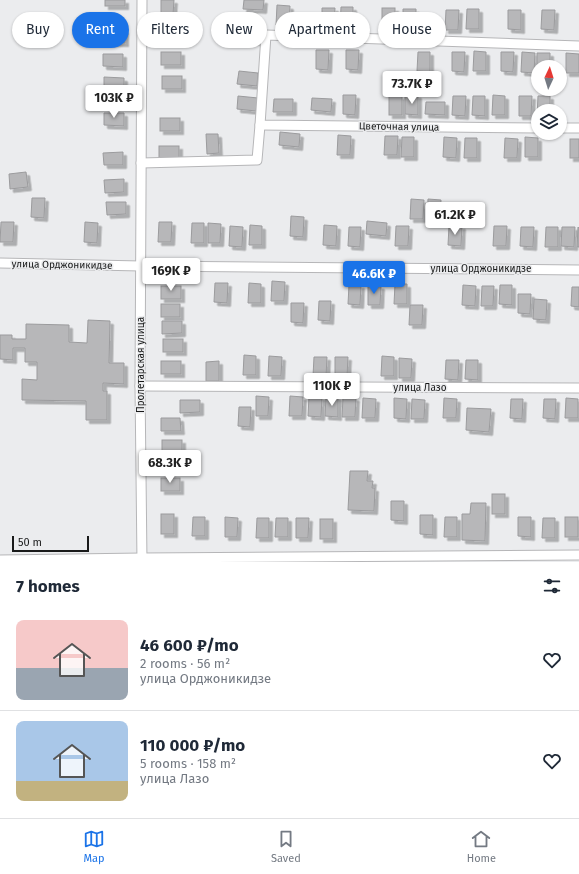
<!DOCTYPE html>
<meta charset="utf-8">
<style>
body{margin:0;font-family:"Fira Sans",sans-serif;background:#f2f2f3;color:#1f2937;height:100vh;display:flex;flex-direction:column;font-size:15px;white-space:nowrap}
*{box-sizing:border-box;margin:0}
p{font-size:13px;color:#747a83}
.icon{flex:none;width:22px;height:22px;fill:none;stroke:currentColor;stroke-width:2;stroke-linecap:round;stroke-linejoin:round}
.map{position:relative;height:562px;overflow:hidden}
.drawer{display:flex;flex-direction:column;background:#fff;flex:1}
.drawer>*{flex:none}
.hud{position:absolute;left:12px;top:12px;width:555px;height:36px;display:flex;gap:8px}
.needle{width:26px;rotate:4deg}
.buttons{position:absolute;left:531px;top:60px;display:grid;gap:8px}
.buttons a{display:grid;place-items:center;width:36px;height:36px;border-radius:50%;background:#fff;box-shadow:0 1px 3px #0004;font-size:20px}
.scale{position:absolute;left:12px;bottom:10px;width:77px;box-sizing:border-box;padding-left:4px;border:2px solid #191a1a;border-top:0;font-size:11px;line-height:14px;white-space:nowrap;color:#191a1a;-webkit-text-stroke:3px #ebecee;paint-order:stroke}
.price{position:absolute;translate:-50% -34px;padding:0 9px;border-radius:4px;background:#fff;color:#222;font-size:13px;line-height:26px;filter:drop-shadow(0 1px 2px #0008)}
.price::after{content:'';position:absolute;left:50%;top:24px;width:12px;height:9px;margin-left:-6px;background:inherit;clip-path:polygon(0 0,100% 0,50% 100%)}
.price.active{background:#1a73e8;color:#fff}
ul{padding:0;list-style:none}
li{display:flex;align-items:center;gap:12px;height:100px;padding:0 16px}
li+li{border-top:1px solid #e0e1e3}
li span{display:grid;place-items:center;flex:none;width:112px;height:80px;border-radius:8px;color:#555}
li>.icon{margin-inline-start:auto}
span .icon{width:48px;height:48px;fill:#fffc;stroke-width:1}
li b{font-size:17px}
h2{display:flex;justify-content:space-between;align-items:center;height:48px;padding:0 16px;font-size:17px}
.pill{padding:0 14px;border-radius:18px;background:#fff;box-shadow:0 1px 3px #0004;font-size:14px;line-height:36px}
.pill.active{background:#1a73e8;color:#fff}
.tab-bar{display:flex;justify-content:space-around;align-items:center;height:56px;border-top:1px solid #e0e1e3;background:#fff;font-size:11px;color:#747a83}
.tab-bar a{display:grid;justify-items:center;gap:2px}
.tab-bar .active{color:#1a73e8}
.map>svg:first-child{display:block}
.building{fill:#b7b7b9;stroke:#9b9b9d;filter:url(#shadow)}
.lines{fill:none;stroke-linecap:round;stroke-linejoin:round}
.minor-casing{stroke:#b6b6b8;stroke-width:11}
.minor{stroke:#fff;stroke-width:9}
.labels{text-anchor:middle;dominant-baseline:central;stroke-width:3;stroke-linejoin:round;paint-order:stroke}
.street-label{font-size:10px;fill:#191a1a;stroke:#ebecee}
</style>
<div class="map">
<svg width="579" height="562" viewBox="0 0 579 562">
<defs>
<filter id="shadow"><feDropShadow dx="3.5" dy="3.5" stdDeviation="0" flood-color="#0004"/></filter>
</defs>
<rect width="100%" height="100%" fill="#ebecee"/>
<g class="building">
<rect x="105" y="0" width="20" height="6"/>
<polygon points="161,0 174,0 173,15 161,15"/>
<polygon points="244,0 264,0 263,10 243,9"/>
<polygon points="277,5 290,6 289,25 276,25"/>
<polygon points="341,7 353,7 353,27 340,27"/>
<polygon points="322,8 335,8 334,28 322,27"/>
<rect x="382" y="8" width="13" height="20"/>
<polygon points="403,9 416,9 416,29 403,28"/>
<polygon points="467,9 479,9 479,29 466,29"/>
<polygon points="446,10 459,10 458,30 445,30"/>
<polygon points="508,10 521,10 521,30 508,29"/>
<polygon points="542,10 555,10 554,30 541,29"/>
<polygon points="181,28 181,41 161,41 161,29"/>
<polygon points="244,28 263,30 262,42 242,41"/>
<rect x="105" y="30" width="20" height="13"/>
<polygon points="316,50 329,50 328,70 316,69"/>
<polygon points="346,50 359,50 358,70 346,69"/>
<polygon points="474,51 486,52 486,71 473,71"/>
<rect x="161" y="52" width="20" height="13"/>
<polygon points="418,52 430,52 430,72 417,71"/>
<polygon points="452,52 465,52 464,72 452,71"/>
<polygon points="501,52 514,52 513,72 501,71"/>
<polygon points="522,52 535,53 534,73 521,72"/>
<polygon points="537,53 550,53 550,67 538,67 538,73 537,73"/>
<polygon points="566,53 579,54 579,73 566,73"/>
<polygon points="103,54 123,54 123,67 103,66"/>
<polygon points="239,71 258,73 257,86 237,84"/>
<rect x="162" y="76" width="20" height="13"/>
<polygon points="104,77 124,78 124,90 104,90"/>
<polygon points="343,95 356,95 355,115 343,114"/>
<polygon points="405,95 418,95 418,115 405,114"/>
<polygon points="493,95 505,96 505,115 492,115"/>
<polygon points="238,96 258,98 256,111 237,109"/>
<rect x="389" y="96" width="13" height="19"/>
<polygon points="453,96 466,96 465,116 452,115"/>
<polygon points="473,96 485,96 485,116 472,115"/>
<polygon points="519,96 532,96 531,116 519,116"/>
<polygon points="538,96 550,96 550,111 538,111 538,116 537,116"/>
<polygon points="312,98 332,99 331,112 311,110"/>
<polygon points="274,99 293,99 293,112 273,112"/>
<polygon points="426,102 445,102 445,115 425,114"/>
<polygon points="104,113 124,113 124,126 104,125"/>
<rect x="160" y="118" width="20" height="13"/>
<polygon points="280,132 300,134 299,147 279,145"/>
<polygon points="206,134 218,134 219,153 207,154"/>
<polygon points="338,135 351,136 350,155 337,155"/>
<polygon points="385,136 398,136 397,155 384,155"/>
<polygon points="402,137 414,137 414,157 401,157"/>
<polygon points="444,137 457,138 456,158 443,157"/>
<polygon points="525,137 538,138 538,157 525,157"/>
<polygon points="465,138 477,138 477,158 464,158"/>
<polygon points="505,138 518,139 517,158 504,158"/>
<rect x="570" y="139" width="9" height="19"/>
<rect x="159" y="146" width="20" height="13"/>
<polygon points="123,152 123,165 104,165 103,153"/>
<polygon points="26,172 28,187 10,189 9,174"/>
<polygon points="124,179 124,192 105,193 104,180"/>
<polygon points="32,198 45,198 44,218 31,217"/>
<polygon points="411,199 424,200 423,219 410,219"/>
<polygon points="428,199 441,200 440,220 427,219"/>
<polygon points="106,202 126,202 126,214 107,215"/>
<polygon points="291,216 304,217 303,237 290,236"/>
<polygon points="367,221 387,223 386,236 366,234"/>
<polygon points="1,222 14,222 13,242 0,242"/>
<polygon points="85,222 98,223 97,243 84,242"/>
<polygon points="159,222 172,222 171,242 158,242"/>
<polygon points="192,223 204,223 204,243 191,243"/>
<polygon points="208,223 221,224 220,243 208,243"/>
<polygon points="250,225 262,226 262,245 249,245"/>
<polygon points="324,225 337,226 336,246 323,245"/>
<polygon points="230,226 243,227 242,247 229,246"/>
<polygon points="396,226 409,226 408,246 395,246"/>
<polygon points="449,226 462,226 461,246 448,245"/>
<polygon points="494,226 507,226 506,246 493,246"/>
<polygon points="349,227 361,227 360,247 348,246"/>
<polygon points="521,227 534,227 533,247 520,246"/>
<polygon points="546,227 558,227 558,247 545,247"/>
<polygon points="562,227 575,227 574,247 561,246"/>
<polygon points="578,227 579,228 579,247 577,247"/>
<polygon points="272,281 285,282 284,301 271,301"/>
<polygon points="215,283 228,283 227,303 214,302"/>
<polygon points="249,283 261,284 261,303 248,303"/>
<polygon points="395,284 407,284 407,304 394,304"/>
<polygon points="349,285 361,285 360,305 348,304"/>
<polygon points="368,285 381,286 380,305 368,305"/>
<polygon points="463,285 476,286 475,306 462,305"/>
<polygon points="500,285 512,285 512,305 499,304"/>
<rect x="161" y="286" width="20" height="13"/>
<polygon points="482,286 494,286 493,306 481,306"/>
<polygon points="572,287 579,287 579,307 571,306"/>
<polygon points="518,294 531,294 530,314 518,313"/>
<polygon points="534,299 547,300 546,320 533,319"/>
<polygon points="319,301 331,301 330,321 318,320"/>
<polygon points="291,303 304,303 303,323 291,322"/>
<rect x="161" y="304" width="19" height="13"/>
<polygon points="410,305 423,305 422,325 409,325"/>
<polygon points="88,320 110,321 109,363 124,363 124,384 103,383 103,391 107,391 107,420 86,420 86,401 22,400 22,379 37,380 37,362 25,362 25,348 13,348 13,360 0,359 0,335 12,335 12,339 26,339 26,324 69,325 69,342 87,343"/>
<polygon points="162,321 182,321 182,333 162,334"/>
<rect x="163" y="339" width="20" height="13"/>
<polygon points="244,355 256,356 256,375 243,375"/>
<polygon points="269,356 282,357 281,376 268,376"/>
<polygon points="382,356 394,357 394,376 381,376"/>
<polygon points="314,357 327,357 326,377 313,376"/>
<polygon points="335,357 348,357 347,377 335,377"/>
<polygon points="399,358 412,359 411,378 399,378"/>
<polygon points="446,360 459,360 458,380 445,379"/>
<polygon points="466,360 478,360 478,380 465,379"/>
<rect x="161" y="361" width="20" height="13"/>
<polygon points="219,361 219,381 206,381 206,362"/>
<polygon points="256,396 269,397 268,416 256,416"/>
<polygon points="290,396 303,397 302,416 289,416"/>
<polygon points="309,396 322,397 321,417 308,416"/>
<polygon points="326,396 338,397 338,417 325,416"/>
<polygon points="343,397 356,398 355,417 342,417"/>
<polygon points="363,398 376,399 375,418 362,418"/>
<polygon points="394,398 407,399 406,419 394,418"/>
<polygon points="444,398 457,399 456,418 443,418"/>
<polygon points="566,398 578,399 578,418 565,418"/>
<polygon points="412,399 425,400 424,419 411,419"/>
<polygon points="511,399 523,399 522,419 510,418"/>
<polygon points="544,399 556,399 555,419 543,418"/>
<polygon points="180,400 200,400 200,412 180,413"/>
<polygon points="239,407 251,407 250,427 238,426"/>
<polygon points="467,408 491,409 489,432 466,430"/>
<polygon points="161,418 180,418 181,431 161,431"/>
<rect x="162" y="440" width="20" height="13"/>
<polygon points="350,471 368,471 367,481 373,481 372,488 375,488 374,511 348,510"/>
<rect x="161" y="478" width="19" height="13"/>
<rect x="492" y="494" width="13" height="20"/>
<polygon points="391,501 404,501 404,521 391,520"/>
<polygon points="471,503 486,503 485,541 462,540 462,514 470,514"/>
<rect x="161" y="514" width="13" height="20"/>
<polygon points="420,515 433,515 433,535 420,534"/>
<polygon points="193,517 205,517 205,536 192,536"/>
<polygon points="225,517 238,518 237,537 225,537"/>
<polygon points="445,517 457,517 457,537 444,537"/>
<polygon points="518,517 531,517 531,537 518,536"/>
<rect x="565" y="517" width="13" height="20"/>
<polygon points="257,518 269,518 269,538 256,538"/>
<polygon points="276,518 288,518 288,537 275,537"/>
<polygon points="296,518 309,518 308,538 296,538"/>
<polygon points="543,518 555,518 555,538 542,538"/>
<rect x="320" y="519" width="13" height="20"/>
</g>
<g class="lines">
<defs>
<g id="minor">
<polyline points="538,128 260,125 266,35 579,46"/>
<polyline points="560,128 579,128"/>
<polyline points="141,163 257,160 260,125"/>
<polyline points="0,263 141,266 579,270"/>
<polyline points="140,386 579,388"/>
<polyline points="0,560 142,558 579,555"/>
<polyline points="142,562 140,386 142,0"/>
</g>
</defs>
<use href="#minor" class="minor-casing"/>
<use href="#minor" class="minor"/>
</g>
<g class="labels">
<g class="street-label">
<text transform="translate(399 127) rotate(1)">Цветочная улица</text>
<text transform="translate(62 265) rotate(1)">улица Орджоникидзе</text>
<text x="481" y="269">улица Орджоникидзе</text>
<text transform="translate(141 365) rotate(-90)">Пролетарская улица</text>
<text x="420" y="388">улица Лазо</text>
</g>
</g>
</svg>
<div class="buttons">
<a><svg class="needle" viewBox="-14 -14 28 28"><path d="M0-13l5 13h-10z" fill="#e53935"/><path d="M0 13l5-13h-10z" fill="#747a83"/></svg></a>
<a><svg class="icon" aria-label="layers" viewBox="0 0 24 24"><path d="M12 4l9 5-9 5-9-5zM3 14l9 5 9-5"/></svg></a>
</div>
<div class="scale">50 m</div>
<b class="price" style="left:412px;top:105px">73.7K ₽</b>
<b class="price" style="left:114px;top:119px">103K ₽</b>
<b class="price" style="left:455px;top:236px">61.2K ₽</b>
<b class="price" style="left:171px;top:292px">169K ₽</b>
<b class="price active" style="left:374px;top:295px">46.6K ₽</b>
<b class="price" style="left:332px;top:407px">110K ₽</b>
<b class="price" style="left:170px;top:484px">68.3K ₽</b>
<div class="hud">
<a class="pill">Buy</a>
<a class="pill active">Rent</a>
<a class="pill">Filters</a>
<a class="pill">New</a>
<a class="pill">Apartment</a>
<a class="pill">House</a>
</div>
</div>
<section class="drawer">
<h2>7 homes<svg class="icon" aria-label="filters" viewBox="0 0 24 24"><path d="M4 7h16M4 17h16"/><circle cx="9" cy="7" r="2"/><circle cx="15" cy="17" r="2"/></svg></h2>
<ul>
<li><span style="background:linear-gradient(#f6c9c9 60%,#9aa5b1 0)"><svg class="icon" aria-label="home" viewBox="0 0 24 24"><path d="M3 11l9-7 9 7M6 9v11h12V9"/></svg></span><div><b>46 600 ₽/mo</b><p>2 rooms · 56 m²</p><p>улица Орджоникидзе</p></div><svg class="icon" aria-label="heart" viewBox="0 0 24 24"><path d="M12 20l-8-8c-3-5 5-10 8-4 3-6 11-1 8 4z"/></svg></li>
<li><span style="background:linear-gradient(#a9c7e8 75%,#c2b280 0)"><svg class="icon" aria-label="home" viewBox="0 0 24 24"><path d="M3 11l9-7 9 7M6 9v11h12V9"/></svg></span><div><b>110 000 ₽/mo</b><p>5 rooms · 158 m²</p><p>улица Лазо</p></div><svg class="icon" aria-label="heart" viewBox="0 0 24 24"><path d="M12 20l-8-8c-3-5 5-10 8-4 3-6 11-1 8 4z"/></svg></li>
</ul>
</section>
<nav class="tab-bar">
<a class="active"><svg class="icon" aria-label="map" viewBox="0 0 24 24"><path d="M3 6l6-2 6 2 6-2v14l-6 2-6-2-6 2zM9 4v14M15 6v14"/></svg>Map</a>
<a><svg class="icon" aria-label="saved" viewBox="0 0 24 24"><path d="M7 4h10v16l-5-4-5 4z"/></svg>Saved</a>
<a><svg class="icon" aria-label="home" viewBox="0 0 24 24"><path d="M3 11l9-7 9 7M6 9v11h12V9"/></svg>Home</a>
</nav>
